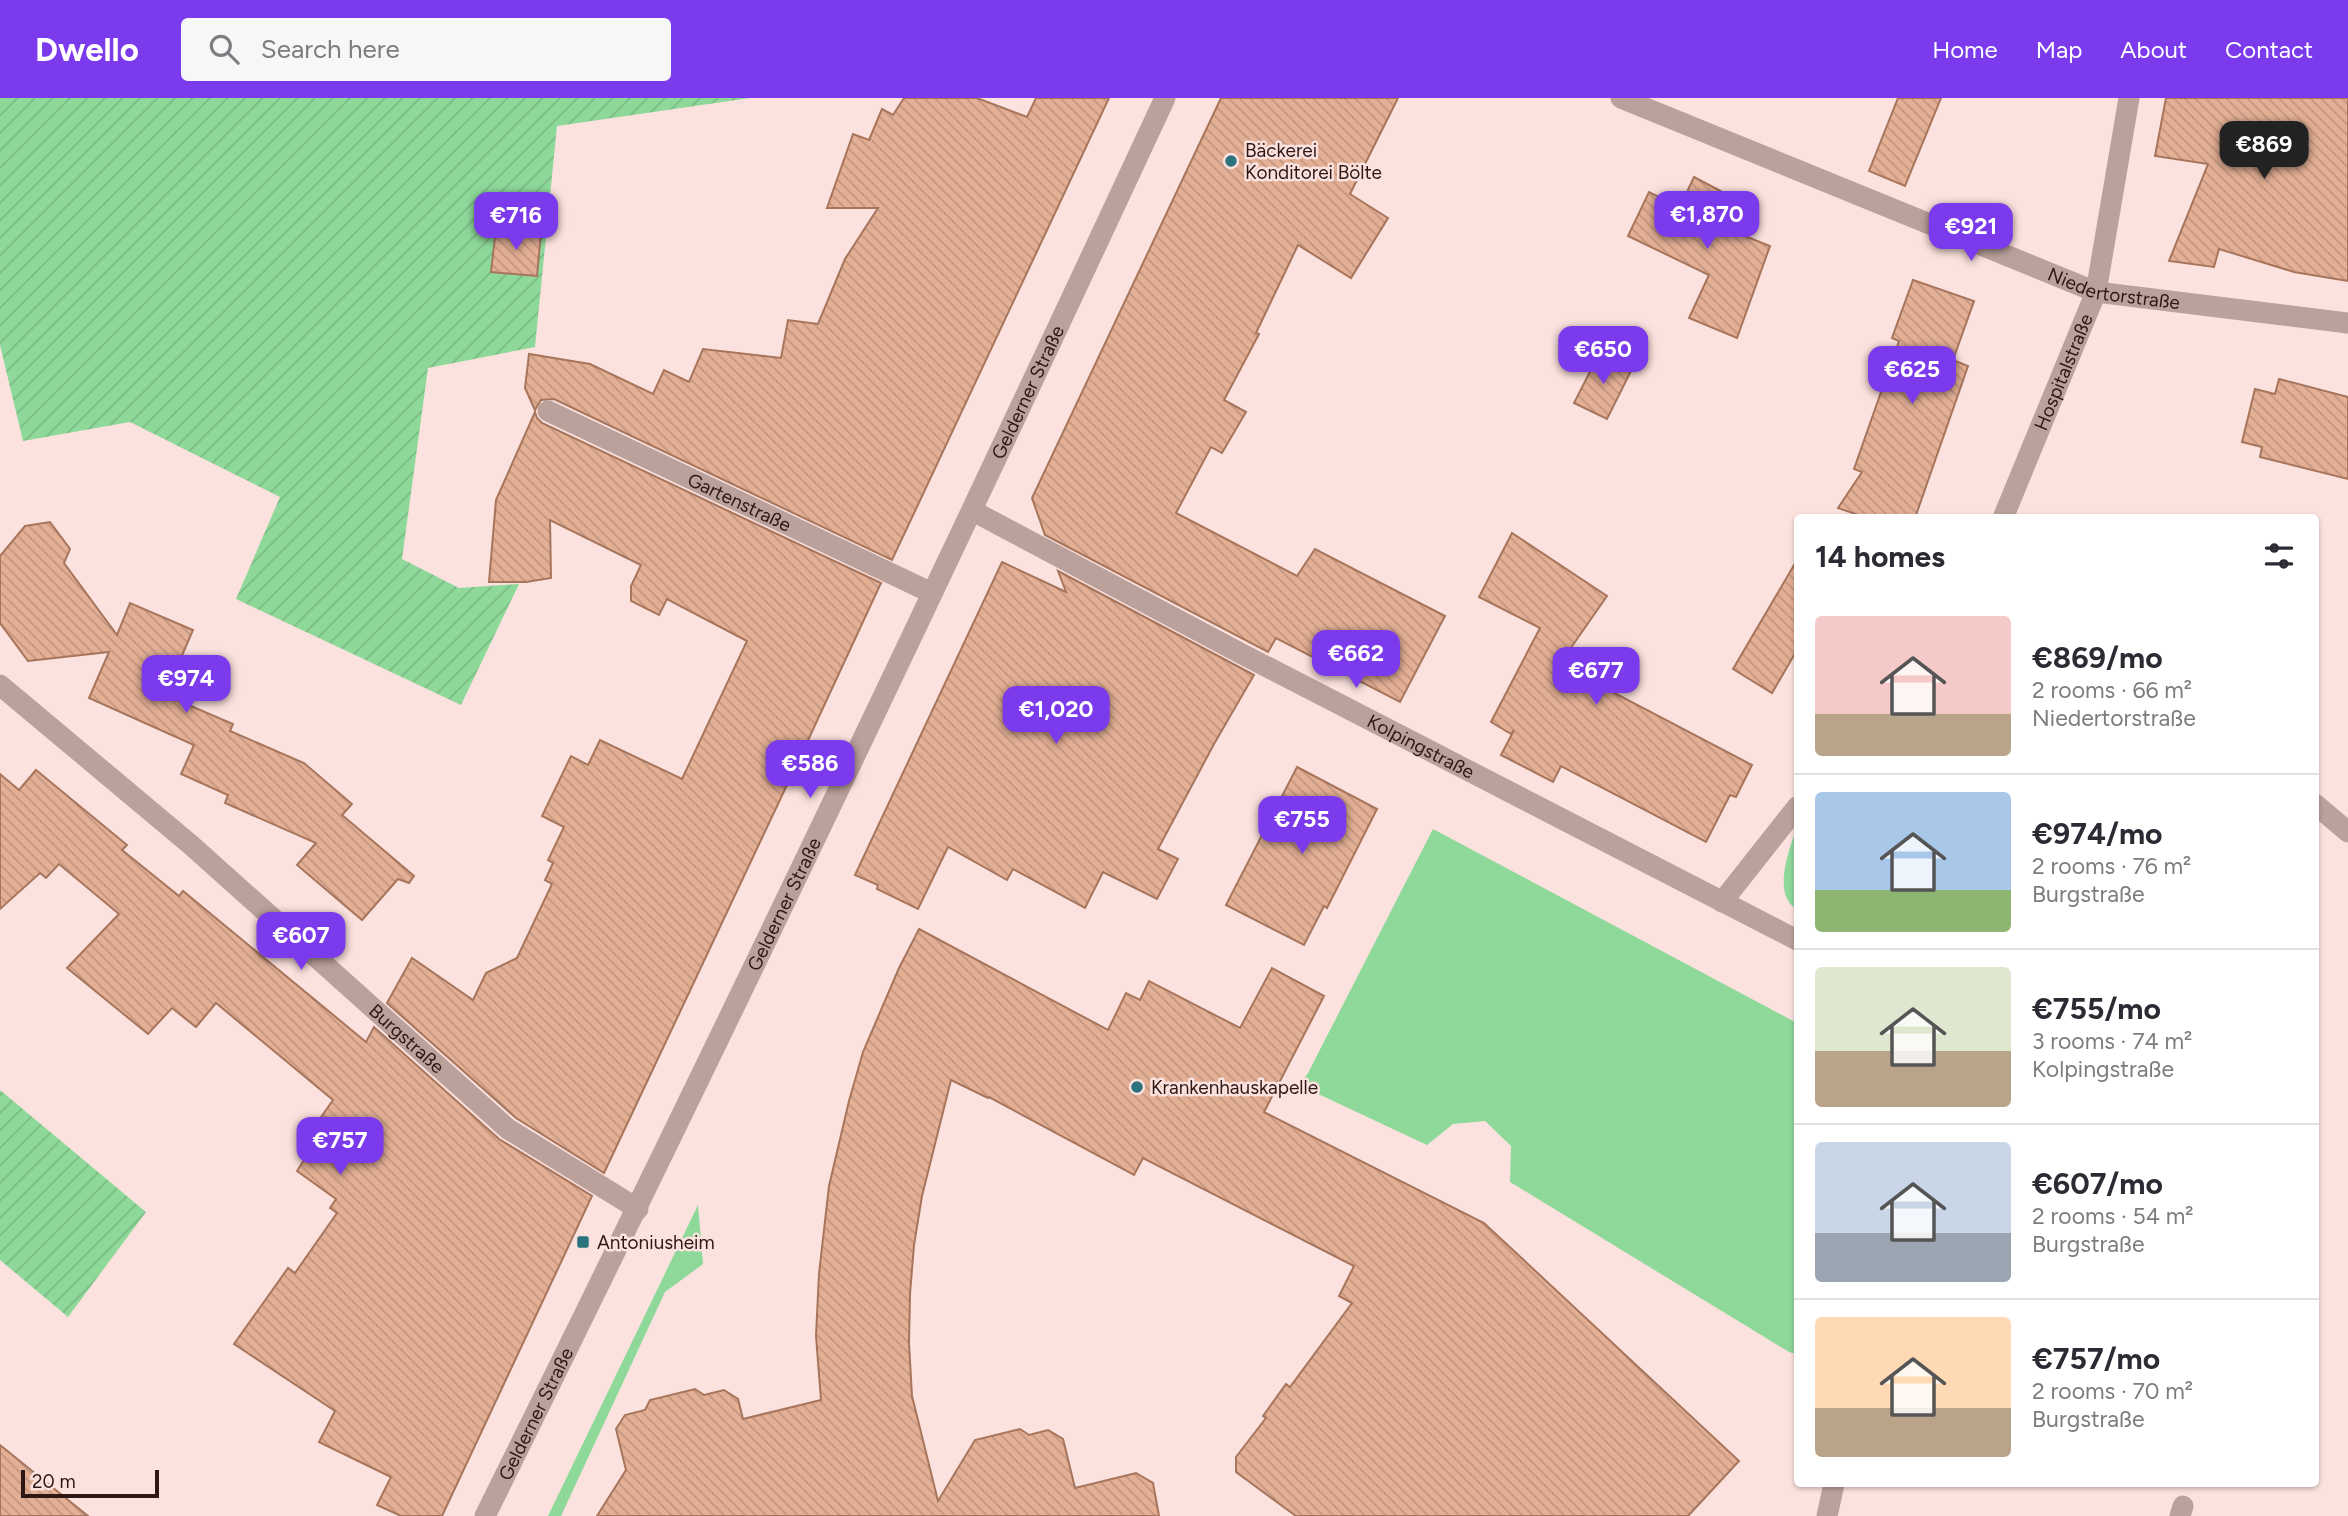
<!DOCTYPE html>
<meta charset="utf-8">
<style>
body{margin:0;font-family:Figtree,sans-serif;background:#f7f7f7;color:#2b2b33;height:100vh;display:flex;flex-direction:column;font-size:26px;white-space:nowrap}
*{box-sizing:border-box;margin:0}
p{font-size:23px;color:#7c7c81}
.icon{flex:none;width:38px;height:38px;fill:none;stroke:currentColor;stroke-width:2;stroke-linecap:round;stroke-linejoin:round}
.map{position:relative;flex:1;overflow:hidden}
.side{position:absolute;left:1794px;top:416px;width:525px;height:973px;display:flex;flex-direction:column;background:#fff;border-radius:7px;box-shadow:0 2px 5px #0004}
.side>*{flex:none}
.scale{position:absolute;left:21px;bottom:18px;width:138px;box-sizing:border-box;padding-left:7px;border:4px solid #2d1815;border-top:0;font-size:19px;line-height:24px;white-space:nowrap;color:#2d1815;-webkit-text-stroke:5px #fce2de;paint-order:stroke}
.price{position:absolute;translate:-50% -60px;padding:0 16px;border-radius:14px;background:#7c3aed;color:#fff;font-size:23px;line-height:46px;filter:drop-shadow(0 2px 4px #0008)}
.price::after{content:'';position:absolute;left:50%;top:42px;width:21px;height:16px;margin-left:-10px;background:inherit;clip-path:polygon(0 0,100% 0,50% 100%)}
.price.current{background:#222;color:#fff}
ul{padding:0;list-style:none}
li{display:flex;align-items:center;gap:21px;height:175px;padding:0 21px}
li+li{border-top:2px solid #e1e1e2}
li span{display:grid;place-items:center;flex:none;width:196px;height:140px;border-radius:7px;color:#555}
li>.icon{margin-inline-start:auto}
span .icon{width:84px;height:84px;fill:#fffc;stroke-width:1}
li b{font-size:30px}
h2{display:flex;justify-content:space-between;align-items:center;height:84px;padding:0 21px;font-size:30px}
header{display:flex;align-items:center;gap:42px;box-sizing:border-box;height:98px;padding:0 35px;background:#7c3aed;color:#fff}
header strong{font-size:33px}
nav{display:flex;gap:38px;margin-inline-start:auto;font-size:24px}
.search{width:490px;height:63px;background:#f7f7f7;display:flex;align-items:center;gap:18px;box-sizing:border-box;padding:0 24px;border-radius:7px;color:#7c7c81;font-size:26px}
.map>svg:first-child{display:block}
.green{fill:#8ed99a}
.garden{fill:url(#garden-furrows)}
.building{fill:url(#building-back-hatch);stroke:#a6755c;stroke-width:2}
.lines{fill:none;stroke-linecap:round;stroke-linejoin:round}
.minor{stroke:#bba19c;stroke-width:21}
.poi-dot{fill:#2b737e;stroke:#fce2de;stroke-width:2.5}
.labels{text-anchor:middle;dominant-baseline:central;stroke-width:5;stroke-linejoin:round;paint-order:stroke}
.poi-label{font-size:19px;fill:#2d1815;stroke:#fce2de;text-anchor:start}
.street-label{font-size:19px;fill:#2d1815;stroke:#fce2de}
</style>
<header>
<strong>Dwello</strong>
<div class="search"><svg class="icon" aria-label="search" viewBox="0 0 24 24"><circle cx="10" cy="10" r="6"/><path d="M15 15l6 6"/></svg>Search here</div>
<nav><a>Home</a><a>Map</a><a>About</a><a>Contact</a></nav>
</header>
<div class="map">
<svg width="2348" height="1418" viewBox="0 0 2348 1418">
<defs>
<pattern id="garden-furrows" width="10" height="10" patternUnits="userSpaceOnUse" patternTransform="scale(1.75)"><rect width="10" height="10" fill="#8ed99a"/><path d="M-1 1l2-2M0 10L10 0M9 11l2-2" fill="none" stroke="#7bba84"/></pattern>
<pattern id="building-back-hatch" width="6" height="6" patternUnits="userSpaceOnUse" patternTransform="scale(1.75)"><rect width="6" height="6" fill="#e3af95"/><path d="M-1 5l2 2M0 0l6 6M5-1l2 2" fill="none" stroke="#c39680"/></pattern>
</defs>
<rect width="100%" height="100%" fill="#fce2de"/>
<g class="green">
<path d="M1797 729V811C1771 798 1790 749 1797 729Z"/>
<polygon points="1433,731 1797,925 1797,1256 1789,1254 1510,1084 1511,1048 1485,1023 1453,1026 1427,1047 1299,987 1308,975"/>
<polygon points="698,1107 703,1166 665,1194 561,1418 548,1418"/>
</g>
<g class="garden">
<polygon points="0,0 750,0 557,28 535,249 428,270 402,461 459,490 519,486 461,607 236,501 280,399 130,324 23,343 0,247"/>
<polygon points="0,992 146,1114 68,1219 0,1162"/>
</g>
<g class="building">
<polygon points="904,0 977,0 1027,19 1036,0 1109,0 892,462 554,301 541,302 535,312 525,290 529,256 590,266 653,296 664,272 689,284 703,251 781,260 788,222 818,226 845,161 878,110 827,110 853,36 869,42 882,11 893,17"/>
<polygon points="1221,0 1398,0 1350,96 1388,120 1351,180 1298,147 1256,235 1259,236 1224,302 1246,314 1222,355 1211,349 1176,415 1297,478 1315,451 1445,518 1400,604 1276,540 1268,554 1045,437 1032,400"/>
<polygon points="1898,0 1941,0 1905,88 1869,73"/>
<polygon points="2166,0 2348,0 2348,183 2294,174 2219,151 2214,169 2169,163 2208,66 2155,58"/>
<polygon points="1694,79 1743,105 1730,132 1770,148 1737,240 1689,220 1709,177 1628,138 1649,94 1680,109"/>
<polygon points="496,130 541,134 537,178 491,174"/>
<polygon points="1913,182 1974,203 1953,262 1968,268 1915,420 1867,420 1838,410 1862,374 1854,371 1899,243 1892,240"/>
<polygon points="1600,254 1632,271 1607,321 1574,305"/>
<polygon points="2279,281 2348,299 2348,381 2260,359 2262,349 2242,344 2255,291 2275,296"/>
<polygon points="535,314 537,320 542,325 881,485 803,653 801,665 794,672 604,1075 516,1020 387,905 412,860 473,902 486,875 517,860 552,786 545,782 553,765 548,762 564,729 542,718 571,658 588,667 600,642 682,681 747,543 667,501 659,517 631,503 631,488 641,467 550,422 551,480 526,484 489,484 496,402"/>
<polygon points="50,424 70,451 64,465 117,537 130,505 193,532 165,597 233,626 230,633 304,665 352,706 342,717 414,778 409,785 398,781 362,822 297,767 316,745 225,705 228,697 181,676 194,647 89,600 109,554 28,563 0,525 0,458 25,428"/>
<polygon points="1512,435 1607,498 1568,554 1587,563 1578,576 1752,667 1736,699 1730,697 1706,744 1561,668 1553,684 1501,657 1514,632 1511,636 1491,624 1540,530 1479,499"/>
<polygon points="1797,462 1797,552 1772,595 1733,571"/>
<polygon points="1002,464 1066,494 1058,473 1254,577 1214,646 1158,751 1178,761 1157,801 1103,774 1085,810 1013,771 1007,782 948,749 918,811 877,791 878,787 855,777"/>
<polygon points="1297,669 1377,711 1327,810 1324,808 1304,847 1226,807"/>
<polygon points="36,672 127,747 122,752 179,798 183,793 366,944 374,929 499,1041 592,1098 442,1418 401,1418 377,1407 391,1379 319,1344 335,1313 234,1246 288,1170 295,1175 337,1115 330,1110 336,1101 297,1073 311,1051 303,1045 333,1002 216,905 196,929 172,910 148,936 67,870 119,816 59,766 46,780 40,775 0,811 0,676 19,692"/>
<polygon points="919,831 1108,932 1126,895 1140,902 1149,883 1240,930 1272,870 1324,898 1264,1014 1484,1125 1739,1363 1688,1418 1296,1418 1236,1374 1236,1359 1266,1320 1263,1318 1286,1286 1290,1289 1352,1205 1339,1198 1354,1168 1143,1060 1134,1077 989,999 988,1000 951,982 922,1098 914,1147 910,1196 909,1245 912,1298 938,1403 975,1342 1020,1331 1029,1337 1048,1332 1063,1341 1075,1390 1136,1375 1153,1385 1159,1418 597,1418 626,1372 616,1331 625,1317 645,1312 650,1302 695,1291 704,1297 724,1292 738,1301 743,1321 821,1302 816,1238 819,1176 829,1088 849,1003 863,954 899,870"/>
<polygon points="0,1347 88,1418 0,1418"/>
</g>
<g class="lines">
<g class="minor">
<path id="s1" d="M1621 0 2096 194 2348 225"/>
<path id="s2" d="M548 313 932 495"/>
<path id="s3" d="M973 413 1242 556 1797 842"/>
<path id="s4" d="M2003 420 2096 194 2129 0"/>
<path id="s5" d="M0 587 191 747 508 1031 638 1111"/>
<polyline points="2315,706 2348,734"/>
<polyline points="1722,804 1797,709"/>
<path id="s6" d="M485 1418C718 948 944 475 1165 0"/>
<polyline points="1827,1418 1834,1386"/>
<polyline points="2180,1418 2183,1408"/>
</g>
</g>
<g class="poi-dot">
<circle cx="1231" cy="63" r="7"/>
<circle cx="1137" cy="989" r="7"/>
<rect x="576" y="1137" width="14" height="14" rx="3.5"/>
</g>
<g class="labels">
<g class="poi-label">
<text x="1245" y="52">Bäckerei<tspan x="1245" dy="22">Konditorei Bölte</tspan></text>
<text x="1151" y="989">Krankenhauskapelle</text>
<text x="597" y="1144">Antoniusheim</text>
</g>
<g class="street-label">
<text stroke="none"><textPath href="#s1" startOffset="530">Niedertorstraße</textPath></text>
<text stroke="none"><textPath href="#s4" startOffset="158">Hospitalstraße</textPath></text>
<text stroke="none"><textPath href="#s6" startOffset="1248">Gelderner Straße</textPath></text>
<text stroke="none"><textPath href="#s2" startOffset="212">Gartenstraße</textPath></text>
<text stroke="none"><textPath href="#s3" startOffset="506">Kolpingstraße</textPath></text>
<text stroke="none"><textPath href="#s6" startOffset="681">Gelderner Straße</textPath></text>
<text stroke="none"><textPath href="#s5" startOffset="539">Burgstraße</textPath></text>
<text stroke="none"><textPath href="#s6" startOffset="114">Gelderner Straße</textPath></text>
</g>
</g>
</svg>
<div class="scale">20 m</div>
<b class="price current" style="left:2264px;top:83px">€869</b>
<b class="price" style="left:1707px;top:153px">€1,870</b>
<b class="price" style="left:516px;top:154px">€716</b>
<b class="price" style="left:1971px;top:165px">€921</b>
<b class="price" style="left:1603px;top:288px">€650</b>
<b class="price" style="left:1912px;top:308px">€625</b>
<b class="price" style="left:1356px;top:592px">€662</b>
<b class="price" style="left:1596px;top:609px">€677</b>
<b class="price" style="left:186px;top:617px">€974</b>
<b class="price" style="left:1056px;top:648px">€1,020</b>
<b class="price" style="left:810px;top:702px">€586</b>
<b class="price" style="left:1302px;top:758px">€755</b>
<b class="price" style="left:301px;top:874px">€607</b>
<b class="price" style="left:340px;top:1079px">€757</b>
<section class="side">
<h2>14 homes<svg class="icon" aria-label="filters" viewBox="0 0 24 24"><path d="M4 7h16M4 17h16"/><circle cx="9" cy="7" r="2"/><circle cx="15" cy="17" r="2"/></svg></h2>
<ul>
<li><span style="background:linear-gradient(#f6c9c9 70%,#b9a48a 0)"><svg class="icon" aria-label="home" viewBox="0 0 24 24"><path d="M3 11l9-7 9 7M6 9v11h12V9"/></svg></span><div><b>€869/mo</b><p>2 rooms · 66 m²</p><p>Niedertorstraße</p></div></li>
<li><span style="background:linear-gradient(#a9c7e8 70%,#8fb573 0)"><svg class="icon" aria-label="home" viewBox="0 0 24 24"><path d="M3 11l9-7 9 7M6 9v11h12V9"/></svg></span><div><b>€974/mo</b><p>2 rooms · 76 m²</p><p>Burgstraße</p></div></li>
<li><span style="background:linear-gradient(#dfe7d0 60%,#b9a48a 0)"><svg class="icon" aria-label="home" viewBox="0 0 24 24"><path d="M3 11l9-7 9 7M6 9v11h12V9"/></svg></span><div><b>€755/mo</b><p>3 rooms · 74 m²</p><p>Kolpingstraße</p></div></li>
<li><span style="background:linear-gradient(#c9d6e8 65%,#9aa5b1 0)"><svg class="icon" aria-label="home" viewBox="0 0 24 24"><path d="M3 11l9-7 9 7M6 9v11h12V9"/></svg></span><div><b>€607/mo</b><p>2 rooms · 54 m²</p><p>Burgstraße</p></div></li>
<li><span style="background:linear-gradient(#ffd9b3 65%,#b9a48a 0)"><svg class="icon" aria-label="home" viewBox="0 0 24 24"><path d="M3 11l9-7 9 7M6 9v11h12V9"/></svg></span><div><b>€757/mo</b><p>2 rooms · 70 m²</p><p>Burgstraße</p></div></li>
</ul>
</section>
</div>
